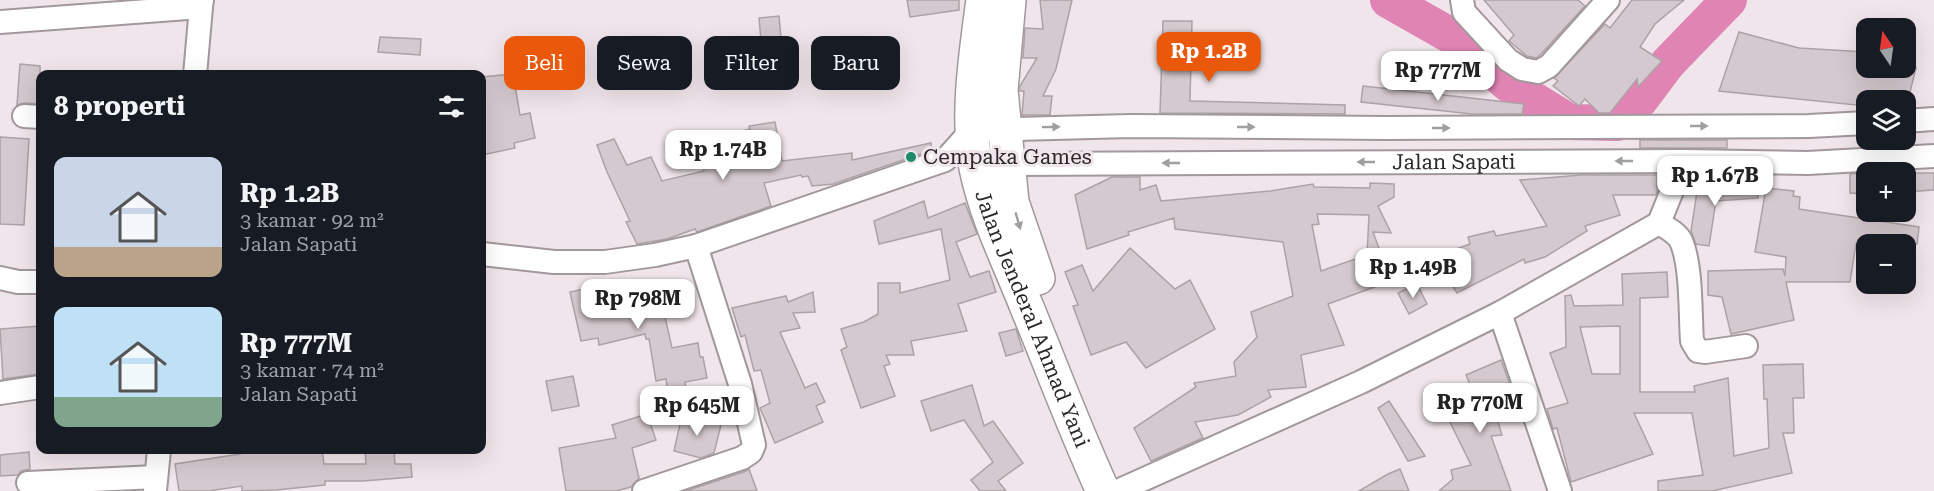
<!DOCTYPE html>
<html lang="id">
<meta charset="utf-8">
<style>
body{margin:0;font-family:"Roboto Serif",serif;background:#20242c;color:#f1f3f6;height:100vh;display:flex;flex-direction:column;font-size:22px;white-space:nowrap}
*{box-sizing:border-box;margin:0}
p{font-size:20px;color:#9ea1a6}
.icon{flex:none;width:33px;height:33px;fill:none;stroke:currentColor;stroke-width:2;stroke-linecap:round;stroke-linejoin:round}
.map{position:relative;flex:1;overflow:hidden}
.side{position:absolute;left:36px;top:70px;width:450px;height:384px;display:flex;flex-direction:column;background:#171b24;border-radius:12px;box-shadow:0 6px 24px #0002}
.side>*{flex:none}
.hud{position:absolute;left:504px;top:36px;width:570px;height:54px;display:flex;gap:12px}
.needle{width:39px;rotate:347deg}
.buttons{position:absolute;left:1856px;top:18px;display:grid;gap:12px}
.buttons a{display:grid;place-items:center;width:60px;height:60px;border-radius:12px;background:#171b24;box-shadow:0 6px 24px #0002;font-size:30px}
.price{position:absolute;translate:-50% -51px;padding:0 14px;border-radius:12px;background:#fff;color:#222;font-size:20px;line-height:39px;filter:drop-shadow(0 2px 3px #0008)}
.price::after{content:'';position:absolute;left:50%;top:36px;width:18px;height:14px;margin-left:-9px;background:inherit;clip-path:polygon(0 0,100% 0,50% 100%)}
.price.current{background:#ea580c;color:#fff}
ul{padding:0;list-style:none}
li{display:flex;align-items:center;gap:18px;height:150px;padding:0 18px}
li span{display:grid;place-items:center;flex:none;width:168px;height:120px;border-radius:12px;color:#555}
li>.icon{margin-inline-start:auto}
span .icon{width:72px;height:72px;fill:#fffc;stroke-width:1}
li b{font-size:26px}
h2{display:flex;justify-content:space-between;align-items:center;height:72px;padding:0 18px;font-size:26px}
.tag{padding:0 21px;border-radius:12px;background:#171b24;box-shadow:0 6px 24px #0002;font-size:21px;line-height:54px}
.tag.current{background:#ea580c;color:#fff}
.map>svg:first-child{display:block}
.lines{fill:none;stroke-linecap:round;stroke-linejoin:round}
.river{stroke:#df84b3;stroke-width:36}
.building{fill:#d4c9ce;stroke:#aca2a6;stroke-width:1.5;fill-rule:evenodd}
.minor-casing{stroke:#a2989c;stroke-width:26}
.trunk-casing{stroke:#a2989c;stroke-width:36}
.minor{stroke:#fff;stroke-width:22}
.trunk{stroke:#fff;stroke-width:33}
.oneway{fill:#a09e9f}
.poi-dot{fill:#1b8b6b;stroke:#f0e5ea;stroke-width:2}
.labels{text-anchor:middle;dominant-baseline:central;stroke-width:6;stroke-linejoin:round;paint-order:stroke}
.poi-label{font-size:21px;fill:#2c282a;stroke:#f0e5ea;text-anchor:start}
.street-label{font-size:21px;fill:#2c282a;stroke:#f0e5ea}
</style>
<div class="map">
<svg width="1934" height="491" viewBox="0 0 1934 491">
<rect width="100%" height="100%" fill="#f0e5ea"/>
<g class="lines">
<polyline class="river" points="1388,0 1462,42 1508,84 1570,122 1617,123 1641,99 1668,63 1729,0"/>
</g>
<g class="building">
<polygon points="907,0 959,0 959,10 910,17"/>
<polygon points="1040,0 1072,0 1056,69 1043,96 1052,96 1050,115 1022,115 1024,91 1020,91 1020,86 1037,58 1023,58 1025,28 1043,29"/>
<polygon points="1484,0 1578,0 1585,6 1540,55 1536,58 1527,56 1509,41 1514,35"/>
<polygon points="1632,0 1684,0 1655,24 1640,47 1662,61 1638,87 1637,79 1610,113 1599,113 1585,99 1579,106 1553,86 1558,81 1554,78 1605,24 1610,28"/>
<polygon points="779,16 783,61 763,63 759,18"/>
<polygon points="1163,21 1192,21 1190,101 1345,105 1345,114 1160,113"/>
<polygon points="1739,32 1799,48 1866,52 1866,68 1916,68 1908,100 1866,100 1866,106 1719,91"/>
<polygon points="380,37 421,39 420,55 378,52"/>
<polygon points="20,64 40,66 40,104 25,103 17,105"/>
<polygon points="513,74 520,115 530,113 535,138 514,143 515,148 482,155 482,77"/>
<polygon points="1363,86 1524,104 1522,114 1472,114 1361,102"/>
<polygon points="775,122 782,161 852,153 852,160 931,143 932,150 833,184 812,186 808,176 802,177 801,175 764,183 771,206 697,232 695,229 667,239 637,244 626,222 630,221 607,172 597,145 614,139 627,165 651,157 662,181 704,171 696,144 750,129 749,126"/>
<polygon points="0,137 29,139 24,225 0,224"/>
<rect x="1640" y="140" width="87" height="8"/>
<polygon points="1866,173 1866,194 1850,193 1850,174"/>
<polygon points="1905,173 1934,173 1934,190 1905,192"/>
<polygon points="1581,175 1657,175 1657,192 1656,195 1613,195 1620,215 1585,226 1587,231 1545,257 1525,263 1524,259 1457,293 1434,257 1470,244 1468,237 1494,231 1496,236 1547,226 1520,180"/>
<path d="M1112 177H1140V190L1156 185 1161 201 1270 191 1313 184 1314 187 1370 188V183L1394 184V197L1378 206 1391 233 1373 232 1391 281 1328 304 1344 345 1301 355 1306 387 1268 390 1271 397 1238 415 1195 422 1203 438 1151 461 1134 428 1196 387 1194 383 1236 376 1234 362 1257 337 1251 312 1293 296 1283 242 1175 229 1174 218 1128 232 1129 235 1087 249 1075 195ZM1317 214 1369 215 1367 255 1321 271 1312 225 1319 224Z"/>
<polygon points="1698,185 1758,186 1758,198 1716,201 1709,246 1696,244 1691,231"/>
<polygon points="1766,188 1794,191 1793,196 1800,197 1799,209 1919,227 1917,244 1856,244 1850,282 1786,282 1794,320 1731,334 1722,297 1708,295 1708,271 1783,269 1785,276 1786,257 1755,252"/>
<polygon points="924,201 928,218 965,203 977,234 956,242 970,277 989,271 996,292 958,304 967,331 911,341 914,355 886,355 890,364 884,366 895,396 861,408 841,350 847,347 841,329 864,322 878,314 878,283 900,283 900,293 950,280 941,229 879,244 874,221"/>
<polygon points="1130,248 1175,289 1190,280 1215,329 1146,368 1126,342 1091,355 1073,306 1078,305 1065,272 1082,265 1093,291"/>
<path d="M1667 272 1668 297 1640 298V392H1695L1694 386 1728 378 1734 456 1769 448 1767 399H1764L1763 365 1803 364 1804 398H1793L1794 433H1783L1792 473 1712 491H1658V481L1703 475 1692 413H1634L1653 454 1571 482 1557 428 1553 429 1547 409 1568 403 1550 353 1566 347 1565 296 1571 295 1574 306 1623 305 1622 274ZM1620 326V374H1592L1580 327Z"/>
<polygon points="608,284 611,296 658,286 672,348 698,343 700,357 703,357 707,378 685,382 686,390 668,393 666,379 656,381 649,339 646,339 645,334 599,345 598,338 581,341 570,292"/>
<polygon points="1417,284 1427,304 1409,314 1398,293"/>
<polygon points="813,292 815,312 793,313 800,328 780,332 805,388 816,383 825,402 816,406 823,422 775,443 760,408 770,403 761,370 754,371 745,335 741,337 732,308 786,296 788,302"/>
<polygon points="40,326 40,374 3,379 0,329"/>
<polygon points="1016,329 1023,351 1006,356 999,333"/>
<polygon points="1501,360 1511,387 1490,395 1502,435 1491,436 1511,491 1439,491 1453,479 1451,470 1471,465 1443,408 1479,405 1466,375"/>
<polygon points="573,376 579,406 552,411 546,381"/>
<polygon points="972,385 984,426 993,421 1023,463 998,481 1006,491 980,491 971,480 993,462 964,420 931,431 921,401"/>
<polygon points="1389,401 1425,456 1408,461 1378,408"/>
<polygon points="647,414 656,440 632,448 639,478 631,487 616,491 566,491 559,448 616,438 612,425"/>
<polygon points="682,415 721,425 714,453 701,458 674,451"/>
<polygon points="240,450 322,450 324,464 366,464 365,450 394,450 395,464 411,464 412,477 363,481 325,481 325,485 276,490 242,491 242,486 208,491 179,491 175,464 240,454"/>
<polygon points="29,452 30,469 21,471 18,475 0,476 0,455"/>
<polygon points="749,469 757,491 686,491 746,471"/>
<polygon points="1400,469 1409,491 1359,491 1388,474"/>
</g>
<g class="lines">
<defs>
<g id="minor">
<polyline points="1462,0 1464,12 1508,60 1522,69 1538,72 1549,66 1608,0"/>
<polyline points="0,22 201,7 202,0"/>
<polyline points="195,75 201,7"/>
<polyline points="24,116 40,117"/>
<polyline points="1905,121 1934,119"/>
<path id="s1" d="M994 166 1009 164 1684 161 1808 163 1934 156"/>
<polyline points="1659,223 1684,161"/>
<polyline points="482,254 554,262 605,262 655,255 696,246 945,160 972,130 1130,126 1386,128 1809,126 1866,123"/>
<polyline points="0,278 18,282 40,282"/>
<path d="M1500 313 1659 223C1667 228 1677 233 1681 241 1692 266 1690 314 1692 341L1698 351 1705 352 1746 346"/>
<polyline points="0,393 40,387"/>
<polyline points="28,483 156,477"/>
<polyline points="1122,489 1361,382 1500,313 1560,491"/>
<polyline points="155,491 159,450"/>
<polyline points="644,491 742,458 751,452 754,445 740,384 696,246"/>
</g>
<g id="trunk">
<path id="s2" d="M983 0C976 52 966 117 976 168 986 216 1008 260 1026 305 1052 368 1075 430 1103 491"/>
<polyline points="1009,0 1001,90 1012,202 1038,278"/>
</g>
</defs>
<use href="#minor" class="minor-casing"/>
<use href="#trunk" class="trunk-casing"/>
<use href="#minor" class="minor"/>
<use href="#trunk" class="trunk"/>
</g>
<defs><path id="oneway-solid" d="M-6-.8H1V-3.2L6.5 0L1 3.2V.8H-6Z" transform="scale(1.5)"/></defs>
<g class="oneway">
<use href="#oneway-solid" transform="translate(1699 126)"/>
<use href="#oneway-solid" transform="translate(1051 127) rotate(-1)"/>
<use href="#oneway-solid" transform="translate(1246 127)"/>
<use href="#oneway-solid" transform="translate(1441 128)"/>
<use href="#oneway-solid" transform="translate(1624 161) rotate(180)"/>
<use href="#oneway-solid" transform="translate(1366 162) rotate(180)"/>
<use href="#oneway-solid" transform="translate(1171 163) rotate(180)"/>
<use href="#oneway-solid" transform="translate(1018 221) rotate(74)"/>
</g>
<circle class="poi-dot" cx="911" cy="157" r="6"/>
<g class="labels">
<g class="poi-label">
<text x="923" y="157">Cempaka Games</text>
</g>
<g class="street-label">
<text stroke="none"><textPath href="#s1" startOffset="460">Jalan Sapati</textPath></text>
<text stroke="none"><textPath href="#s2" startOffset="330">Jalan Jenderal Ahmad Yani</textPath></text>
</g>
</g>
</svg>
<div class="buttons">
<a><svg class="needle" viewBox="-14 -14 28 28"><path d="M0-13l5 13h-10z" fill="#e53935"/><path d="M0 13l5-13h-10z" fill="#9ea1a6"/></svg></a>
<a><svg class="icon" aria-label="layers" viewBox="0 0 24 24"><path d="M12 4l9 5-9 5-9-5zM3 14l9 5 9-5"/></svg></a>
<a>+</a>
<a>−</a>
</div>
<b class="price current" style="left:1209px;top:83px">Rp 1.2B</b>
<b class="price" style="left:1438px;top:102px">Rp 777M</b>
<b class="price" style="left:723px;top:181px">Rp 1.74B</b>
<b class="price" style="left:1715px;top:207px">Rp 1.67B</b>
<b class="price" style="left:1413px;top:299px">Rp 1.49B</b>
<b class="price" style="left:638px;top:330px">Rp 798M</b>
<b class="price" style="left:1480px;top:434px">Rp 770M</b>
<b class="price" style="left:697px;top:437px">Rp 645M</b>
<div class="hud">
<a class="tag current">Beli</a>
<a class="tag">Sewa</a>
<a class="tag">Filter</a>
<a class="tag">Baru</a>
</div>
<section class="side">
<h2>8 properti<svg class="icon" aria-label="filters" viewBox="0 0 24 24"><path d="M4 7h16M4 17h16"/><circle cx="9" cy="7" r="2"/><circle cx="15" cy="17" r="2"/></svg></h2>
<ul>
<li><span style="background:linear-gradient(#c9d6e8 75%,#b9a48a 0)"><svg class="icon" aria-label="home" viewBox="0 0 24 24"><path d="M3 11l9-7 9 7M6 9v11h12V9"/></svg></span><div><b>Rp 1.2B</b><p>3 kamar · 92 m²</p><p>Jalan Sapati</p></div></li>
<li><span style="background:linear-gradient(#bfe0f5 75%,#7fa58c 0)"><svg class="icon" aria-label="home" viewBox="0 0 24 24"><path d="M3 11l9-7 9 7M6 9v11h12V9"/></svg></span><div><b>Rp 777M</b><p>3 kamar · 74 m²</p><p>Jalan Sapati</p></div></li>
</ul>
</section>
</div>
